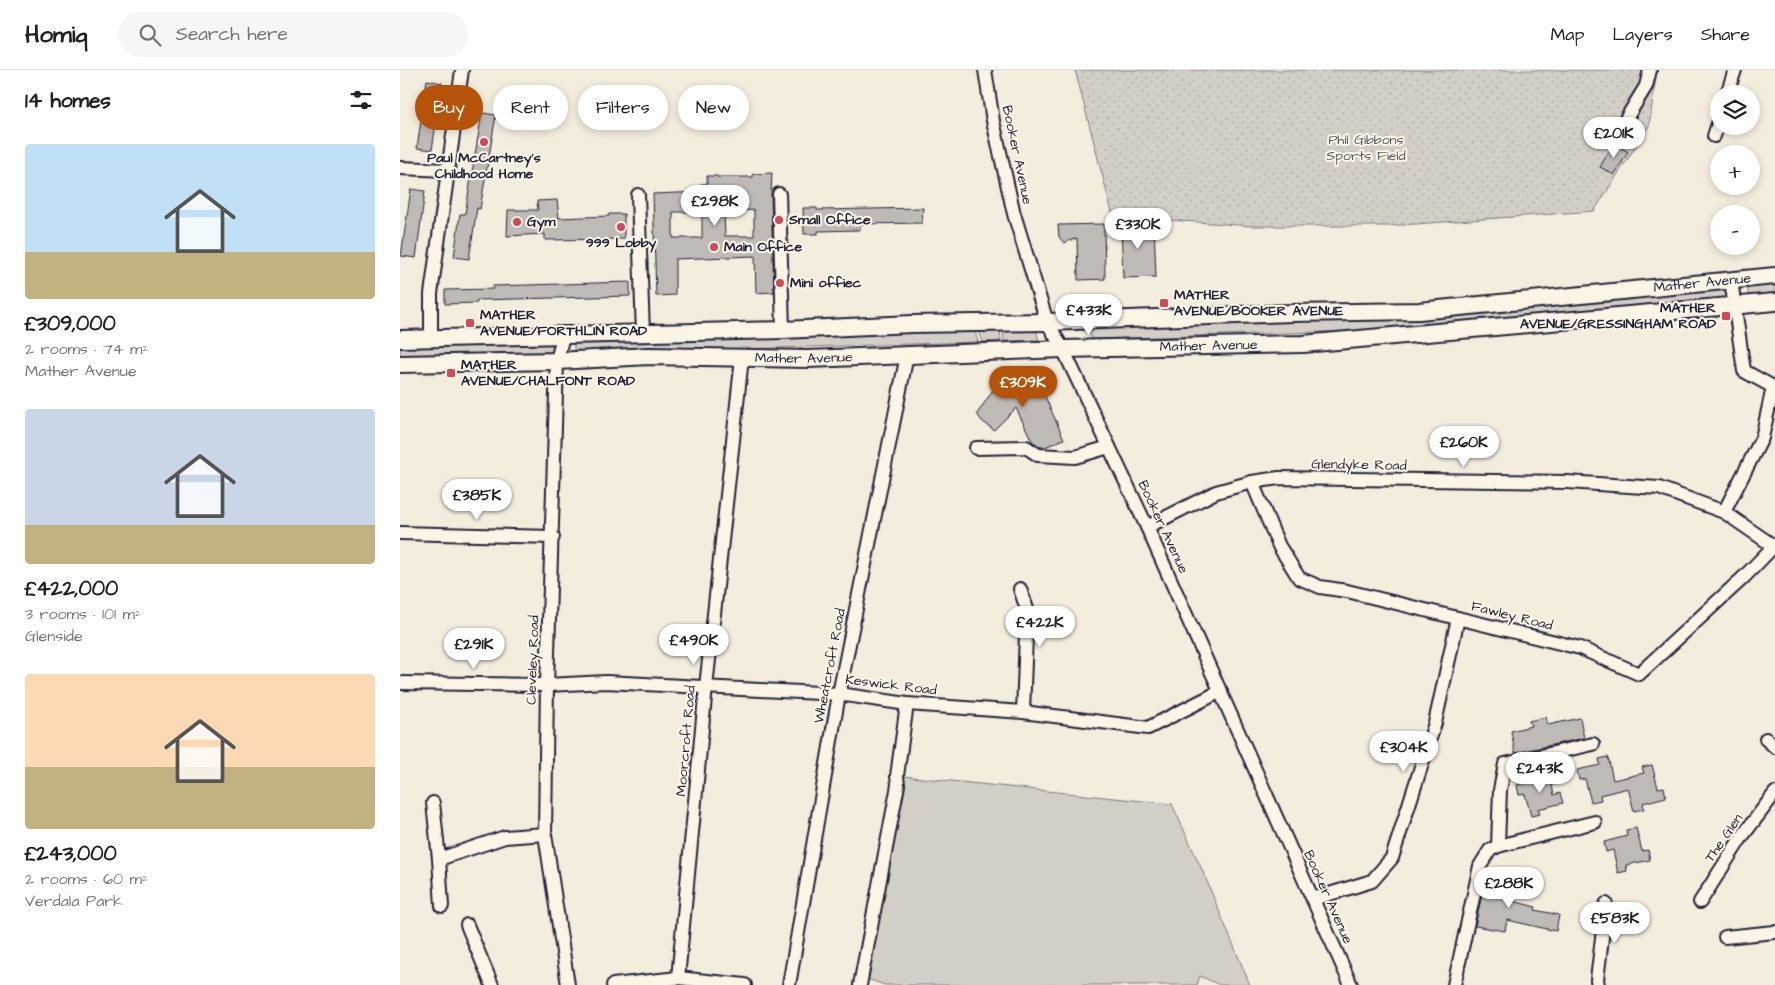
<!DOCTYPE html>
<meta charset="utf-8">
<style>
body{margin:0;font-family:"Architects Daughter",sans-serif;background:#f6f6f6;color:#202124;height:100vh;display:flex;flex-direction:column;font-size:19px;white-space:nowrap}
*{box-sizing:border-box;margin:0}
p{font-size:16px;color:#757577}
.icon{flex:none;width:28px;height:28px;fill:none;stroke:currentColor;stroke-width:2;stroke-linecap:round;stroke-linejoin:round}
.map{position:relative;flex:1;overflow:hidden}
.panel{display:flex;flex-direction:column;background:#fff;width:400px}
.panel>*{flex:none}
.banner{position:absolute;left:15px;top:15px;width:475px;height:45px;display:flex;gap:10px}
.buttons{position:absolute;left:1310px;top:15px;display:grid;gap:10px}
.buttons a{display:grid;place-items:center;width:50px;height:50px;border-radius:50%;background:#fff;box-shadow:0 2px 8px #0003;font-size:25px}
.price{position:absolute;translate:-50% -42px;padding:0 11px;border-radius:18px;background:#fff;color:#222;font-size:16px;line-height:32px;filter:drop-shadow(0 1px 2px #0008)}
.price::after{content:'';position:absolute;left:50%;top:30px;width:15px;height:11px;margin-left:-8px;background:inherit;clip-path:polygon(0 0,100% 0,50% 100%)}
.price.active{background:#b45309;color:#fff}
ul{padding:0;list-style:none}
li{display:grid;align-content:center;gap:10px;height:265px;padding:0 25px}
li span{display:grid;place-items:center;height:155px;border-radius:5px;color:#555}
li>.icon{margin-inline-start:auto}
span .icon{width:90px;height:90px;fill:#fffc;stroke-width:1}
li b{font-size:21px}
h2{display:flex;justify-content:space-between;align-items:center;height:60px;padding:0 25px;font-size:21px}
.chip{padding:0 18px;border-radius:22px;background:#fff;box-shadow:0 2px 8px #0003;font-size:18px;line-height:45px}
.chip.active{background:#b45309;color:#fff}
header{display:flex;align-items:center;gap:30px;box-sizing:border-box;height:70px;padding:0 25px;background:#fff;border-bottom:1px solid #e0e0e0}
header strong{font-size:24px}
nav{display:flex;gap:28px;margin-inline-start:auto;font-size:18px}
.search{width:350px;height:45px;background:#f6f6f6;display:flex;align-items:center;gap:12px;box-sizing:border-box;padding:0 18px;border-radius:28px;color:#757577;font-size:19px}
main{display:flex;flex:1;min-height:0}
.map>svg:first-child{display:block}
.green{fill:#d4cfc6;stroke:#7b7880}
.park{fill:url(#park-dots);stroke:#7b7880}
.building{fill:#bfbab6;stroke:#22223b;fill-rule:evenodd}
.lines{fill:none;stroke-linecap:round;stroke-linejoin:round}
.minor-casing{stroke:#22223b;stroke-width:16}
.major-casing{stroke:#22223b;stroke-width:20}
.minor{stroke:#fcf5e5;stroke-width:12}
.major{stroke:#fcf5e5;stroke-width:16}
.poi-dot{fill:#d1495b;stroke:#fcf5e5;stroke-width:2}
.labels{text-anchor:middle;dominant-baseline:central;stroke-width:4;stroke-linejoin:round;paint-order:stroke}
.park-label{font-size:14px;fill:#575665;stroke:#fcf5e5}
.street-label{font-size:14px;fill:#22223b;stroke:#fcf5e5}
.poi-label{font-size:14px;font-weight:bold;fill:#22223b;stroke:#fcf5e5;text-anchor:start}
</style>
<header>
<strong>Homiq</strong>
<div class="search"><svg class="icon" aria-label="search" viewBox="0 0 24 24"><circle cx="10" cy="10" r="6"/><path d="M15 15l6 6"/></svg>Search here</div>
<nav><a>Map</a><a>Layers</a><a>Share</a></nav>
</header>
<main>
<section class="panel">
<h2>14 homes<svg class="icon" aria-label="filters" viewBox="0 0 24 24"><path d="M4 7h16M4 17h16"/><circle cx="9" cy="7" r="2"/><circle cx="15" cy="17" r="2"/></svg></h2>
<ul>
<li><span style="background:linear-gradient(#bfe0f5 70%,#c2b280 0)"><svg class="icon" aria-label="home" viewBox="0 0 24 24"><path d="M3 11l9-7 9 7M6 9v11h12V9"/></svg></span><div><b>£309,000</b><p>2 rooms · 74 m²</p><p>Mather Avenue</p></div></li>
<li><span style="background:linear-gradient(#c9d6e8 75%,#c2b280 0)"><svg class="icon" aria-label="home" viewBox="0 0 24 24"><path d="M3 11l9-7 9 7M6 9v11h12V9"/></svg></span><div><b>£422,000</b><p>3 rooms · 101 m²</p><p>Glenside</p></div></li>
<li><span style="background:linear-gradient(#ffd9b3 60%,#c2b280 0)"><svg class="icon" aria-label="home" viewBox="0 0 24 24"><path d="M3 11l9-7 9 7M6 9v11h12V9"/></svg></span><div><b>£243,000</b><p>2 rooms · 60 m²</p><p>Verdala Park</p></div></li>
</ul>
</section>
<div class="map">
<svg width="1375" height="915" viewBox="0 0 1375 915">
<defs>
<pattern id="park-dots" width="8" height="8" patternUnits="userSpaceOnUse" patternTransform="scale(1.25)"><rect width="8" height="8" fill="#d4cfc6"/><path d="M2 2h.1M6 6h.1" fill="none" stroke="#b6b1ab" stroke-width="1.8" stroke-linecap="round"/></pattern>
</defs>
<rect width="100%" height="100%" fill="#f3edde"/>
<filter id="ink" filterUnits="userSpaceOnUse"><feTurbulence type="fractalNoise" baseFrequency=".02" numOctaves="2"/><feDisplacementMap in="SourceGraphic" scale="10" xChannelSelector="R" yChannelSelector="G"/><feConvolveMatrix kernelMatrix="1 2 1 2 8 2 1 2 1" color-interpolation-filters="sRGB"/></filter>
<g filter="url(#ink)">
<g class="green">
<polygon points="1375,211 1375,226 1352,228 1348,226 1348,214"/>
<polygon points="1327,215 1329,229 983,260 692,269 686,254"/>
<polygon points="634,255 639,270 604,271 603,256"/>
<polygon points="600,257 601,271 583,272 578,258"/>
<polygon points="574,258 578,272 174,284 174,269"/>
<polygon points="158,270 156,284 0,289 0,273"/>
<polygon points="493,705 772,734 803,802 850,915 820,915 800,906 797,915 485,915 464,908"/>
</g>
<polygon class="park" points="675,0 1257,0 1249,56 1194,141 988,156 852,156 754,149 714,150"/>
<g class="building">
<polygon points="27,10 42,13 32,80 17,78"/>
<polygon points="82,43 96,45 80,139 77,138 69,189 54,187 60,144 65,144"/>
<polygon points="1214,73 1228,82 1214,105 1200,97"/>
<path d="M372 103 371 124 374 222 356 223 355 186 275 189V225L256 226 253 124 302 122 301 114H307V106H317V107H353V104ZM354 140V166H325L324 142ZM273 142H302V168H273Z"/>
<polygon points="11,119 25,121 16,188 1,186"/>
<polygon points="157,130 159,148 209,146 209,144 224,144 224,169 145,170 145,164 107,166 108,140 138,140 137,131"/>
<polygon points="403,138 417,138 417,140 523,138 522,153 460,154 460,160 418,161 418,164 404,164"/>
<polygon points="754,153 756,207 723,208 721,154"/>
<polygon points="704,154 705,209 678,210 677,168 664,173 659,167 658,155"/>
<polygon points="230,212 230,226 77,230 77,233 45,234 45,220 93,219 93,216"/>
<polygon points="634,302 664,369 645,377 641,377 632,371 616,338 594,360 582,351 577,344 597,314 618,303"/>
<polygon points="1146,647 1148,655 1180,648 1184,668 1115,683 1111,661 1131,656 1129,651"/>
<polygon points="1208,687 1213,710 1244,703 1242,697 1252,695 1258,718 1264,717 1266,727 1243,733 1244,739 1234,741 1228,718 1200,725 1201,730 1191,732 1185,709 1179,710 1177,700 1200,695 1199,689"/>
<polygon points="1149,701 1154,725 1160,723 1163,733 1138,739 1140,744 1131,746 1125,724 1119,725 1117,715 1140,709 1138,703"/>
<polygon points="1236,758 1242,781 1248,780 1250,790 1226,795 1227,801 1218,803 1213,780 1206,782 1204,772 1227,766 1226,760"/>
<polygon points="1086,806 1116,814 1112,831 1136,837 1135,840 1159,845 1156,861 1107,850 1105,861 1075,856"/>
</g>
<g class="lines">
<defs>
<g id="minor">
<polyline points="585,0 593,51 614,144 647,252 663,279 747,457 951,915"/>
<polyline points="1327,24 1335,0"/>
<polyline points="1218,62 1246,16 1250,0"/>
<polyline points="1314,66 1319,51"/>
<polyline points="0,98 47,100"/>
<polyline points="379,124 383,260"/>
<polyline points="238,125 243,263"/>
<polyline points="1331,210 1344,301 1375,318"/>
<polyline points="163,265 157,291 147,615 145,764 168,915"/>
<polyline points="31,269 31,224 62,0"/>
<polyline points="576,378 626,377 638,385 675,387 709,377"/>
<polyline points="852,412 879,476 899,508 920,517 947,521 1180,578 1239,604 1344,507 1374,476"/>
<polyline points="1324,442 1362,368 1373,317"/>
<polyline points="747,457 816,422 852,412 879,408 1167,412 1259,418 1324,442 1375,477"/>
<polyline points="0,463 153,467"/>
<polyline points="620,519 627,539 623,642"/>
<polyline points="0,613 147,615 206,612 439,624 507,634 623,642 748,658 821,621"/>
<polyline points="1366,669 1375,677"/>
<polyline points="33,733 39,789 42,836"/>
<polyline points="1098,776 1100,720 1105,694 1193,674"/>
<polyline points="39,789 105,767 145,764"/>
<polyline points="913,829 972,811 992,788 1035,653 1058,548"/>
<polyline points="1300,832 1341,768 1375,723"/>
<polyline points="67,855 92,915"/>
<polyline points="1325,867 1375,862"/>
<polyline points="278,908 306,617 342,288"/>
<polyline points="213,915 278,908 345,915"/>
<polyline points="389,915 439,624 507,285"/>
<polyline points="460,915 498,715 497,706 507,634"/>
<polyline points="1054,915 1080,796 1090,780 1098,776 1195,752"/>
<polyline points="1198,915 1197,910 1206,834"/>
</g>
<g id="major">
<path id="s1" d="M0 269 383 260 512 254 647 252 892 243 1019 241 1375 206"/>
<path id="s2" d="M0 294 157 291 249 286 408 289 663 279 903 274 1375 232"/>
</g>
</defs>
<use href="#minor" class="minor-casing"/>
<use href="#major" class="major-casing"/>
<use href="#minor" class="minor"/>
<use href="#major" class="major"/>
</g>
</g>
<g class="poi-dot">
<circle cx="84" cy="72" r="5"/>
<circle cx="379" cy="150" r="5"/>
<circle cx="117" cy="152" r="5"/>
<circle cx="221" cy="157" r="5"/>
<circle cx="314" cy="177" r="5"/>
<circle cx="380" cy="213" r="5"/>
<rect x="759" y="228" width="10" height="10" rx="2.5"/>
<rect x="1321" y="241" width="10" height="10" rx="2.5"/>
<rect x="65" y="248" width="10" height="10" rx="2.5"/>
<rect x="46" y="298" width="10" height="10" rx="2.5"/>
</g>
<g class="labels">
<g class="park-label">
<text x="966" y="70">Phil Gibbons<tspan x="966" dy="16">Sports Field</tspan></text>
</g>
<g class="street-label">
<text transform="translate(617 85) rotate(78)">Booker Avenue</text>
<text stroke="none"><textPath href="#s1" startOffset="1304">Mather Avenue</textPath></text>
<text stroke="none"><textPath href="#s2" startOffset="809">Mather Avenue</textPath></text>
<text stroke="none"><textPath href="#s2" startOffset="404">Mather Avenue</textPath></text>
<text transform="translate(959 395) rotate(1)">Glendyke Road</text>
<text transform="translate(763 457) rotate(65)">Booker Avenue</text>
<text transform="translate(1112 546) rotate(14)">Fawley Road</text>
<text transform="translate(133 590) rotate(-88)">Cleveley Road</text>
<text transform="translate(430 596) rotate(-79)">Wheatcroft Road</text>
<text transform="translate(491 615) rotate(7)">Keswick Road</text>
<text transform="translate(286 671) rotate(-85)">Moorcroft Road</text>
<text transform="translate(1324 768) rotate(-55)">The Glen</text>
<text transform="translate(928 827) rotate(66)">Booker Avenue</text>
</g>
<g class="poi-label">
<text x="84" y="88" text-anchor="middle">Paul McCartney's<tspan x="84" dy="16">Childhood Home</tspan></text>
<text x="389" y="150">Small Office</text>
<text x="127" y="152">Gym</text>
<text x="221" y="173" text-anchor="middle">999 Lobby</text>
<text x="324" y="177">Main Office</text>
<text x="390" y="213">Mini offiec</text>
<text x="774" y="225">MATHER<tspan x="774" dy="16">AVENUE/BOOKER AVENUE</tspan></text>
<text x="1316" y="238" text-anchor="end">MATHER<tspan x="1316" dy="16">AVENUE/GRESSINGHAM ROAD</tspan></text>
<text x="80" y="245">MATHER<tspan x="80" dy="16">AVENUE/FORTHLIN ROAD</tspan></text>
<text x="61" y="295">MATHER<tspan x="61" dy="16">AVENUE/CHALFONT ROAD</tspan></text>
</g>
</g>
</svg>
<div class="buttons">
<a><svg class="icon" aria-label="layers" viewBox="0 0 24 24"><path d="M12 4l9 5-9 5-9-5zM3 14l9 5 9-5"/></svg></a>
<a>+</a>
<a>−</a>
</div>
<b class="price" style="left:1214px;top:89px">£201K</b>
<b class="price" style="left:315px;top:157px">£298K</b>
<b class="price" style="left:738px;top:180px">£330K</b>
<b class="price" style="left:689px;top:266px">£433K</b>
<b class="price active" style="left:623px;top:338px">£309K</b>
<b class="price" style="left:1064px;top:398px">£260K</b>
<b class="price" style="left:77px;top:451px">£385K</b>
<b class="price" style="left:640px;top:578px">£422K</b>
<b class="price" style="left:294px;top:596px">£490K</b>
<b class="price" style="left:74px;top:600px">£291K</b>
<b class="price" style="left:1004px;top:703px">£304K</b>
<b class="price" style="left:1140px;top:724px">£243K</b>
<b class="price" style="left:1109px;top:839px">£288K</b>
<b class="price" style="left:1215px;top:874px">£583K</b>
<div class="banner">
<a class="chip active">Buy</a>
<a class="chip">Rent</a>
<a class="chip">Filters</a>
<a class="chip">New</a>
</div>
</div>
</main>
